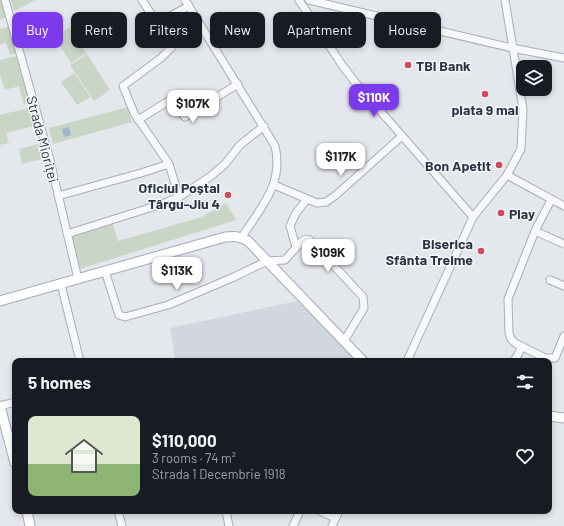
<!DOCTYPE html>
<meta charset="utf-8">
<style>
body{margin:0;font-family:Barlow,sans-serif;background:#20242c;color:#f1f3f6;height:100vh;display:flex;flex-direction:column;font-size:15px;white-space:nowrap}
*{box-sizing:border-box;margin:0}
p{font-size:13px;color:#9ea1a6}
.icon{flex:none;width:22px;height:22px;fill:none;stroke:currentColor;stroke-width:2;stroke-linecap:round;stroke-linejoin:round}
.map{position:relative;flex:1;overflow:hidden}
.sheet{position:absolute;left:12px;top:358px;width:540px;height:156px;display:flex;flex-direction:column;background:#171b24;border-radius:8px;box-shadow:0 2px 6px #0003}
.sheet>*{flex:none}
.guide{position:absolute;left:12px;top:12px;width:540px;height:36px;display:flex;gap:8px}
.tools{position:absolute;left:516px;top:60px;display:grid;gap:8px}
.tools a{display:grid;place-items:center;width:36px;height:36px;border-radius:8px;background:#171b24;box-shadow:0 2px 6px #0003;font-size:20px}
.price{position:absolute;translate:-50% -34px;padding:0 9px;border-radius:8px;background:#fff;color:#222;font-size:13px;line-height:26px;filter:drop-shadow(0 1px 2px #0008)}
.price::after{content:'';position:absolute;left:50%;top:24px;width:12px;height:9px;margin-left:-6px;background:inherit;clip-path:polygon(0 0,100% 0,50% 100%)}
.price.on{background:#7c3aed;color:#fff}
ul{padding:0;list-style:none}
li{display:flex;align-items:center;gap:12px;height:100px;padding:0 16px}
li span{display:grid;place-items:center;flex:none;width:112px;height:80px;border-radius:8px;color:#555}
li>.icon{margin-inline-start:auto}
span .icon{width:48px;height:48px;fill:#fffc;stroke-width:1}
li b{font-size:17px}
h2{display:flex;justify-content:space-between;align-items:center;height:48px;padding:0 16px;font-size:17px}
.tag{padding:0 14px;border-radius:8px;background:#171b24;box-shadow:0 2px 6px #0003;font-size:14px;line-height:36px}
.tag.on{background:#7c3aed;color:#fff}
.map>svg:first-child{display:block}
.built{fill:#d2d6de}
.green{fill:#c9d6c5}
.water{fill:#9fb4cc}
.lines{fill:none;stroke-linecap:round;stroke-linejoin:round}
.minor-casing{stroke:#a9aeb7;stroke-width:9}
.major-casing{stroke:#a3abb8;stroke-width:11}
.minor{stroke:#f7f8fa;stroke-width:7}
.major{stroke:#fff;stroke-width:9}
.poi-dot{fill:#d1495b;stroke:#f4f6f9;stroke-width:1.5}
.labels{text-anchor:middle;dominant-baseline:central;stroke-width:3;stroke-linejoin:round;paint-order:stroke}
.poi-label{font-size:14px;font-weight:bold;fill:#2b3445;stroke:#f4f6f9;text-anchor:end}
.street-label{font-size:14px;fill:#2b3445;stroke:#f4f6f9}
</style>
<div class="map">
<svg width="564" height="526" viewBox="0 0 564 526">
<rect width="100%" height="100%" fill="#e4e7ec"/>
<polygon class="built" points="297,301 359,361 175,361 170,328"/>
<g class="green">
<polygon points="0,0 3,0 7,17 0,19"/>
<polygon points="11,0 36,0 14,11"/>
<polygon points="8,27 10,33 12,33 18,53 10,55 6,43 0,45 0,29"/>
<polygon points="70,27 86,53 71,63 54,37"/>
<polygon points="87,54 110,90 94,101 70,65"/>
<polygon points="17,56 31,102 24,105 19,86 5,90 0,75 0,60"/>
<polygon points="74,73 90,97 77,105 61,82"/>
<polygon points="128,107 132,122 53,144 49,128"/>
<polygon points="29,108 34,126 6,133 9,143 0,145 0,115"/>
<polygon points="42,143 45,158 22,164 19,149"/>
<polygon points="226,203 236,220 80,269 70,235 112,221 118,241 202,217"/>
</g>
<polygon class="water" points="69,127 71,135 64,137 62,129"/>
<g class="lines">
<defs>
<g id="minor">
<polyline points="5,0 50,160 78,279"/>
<polyline points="142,0 157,23"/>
<path d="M185 0 275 146C284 184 261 207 242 237"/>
<polyline points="299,0 342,65 355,82 473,217"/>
<polyline points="309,0 512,48 564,58"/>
<polyline points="138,120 170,100 185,117 238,84"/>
<polyline points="507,175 564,206"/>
<polyline points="274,185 317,203 326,202 336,195 402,136"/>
<polyline points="58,196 141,173 169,164"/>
<polyline points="179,197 169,164 134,113 123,86 161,58 172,47 157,23 189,6"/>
<polyline points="551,200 535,231 508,299 509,333 511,339 515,343 545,358 555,358 564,336"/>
<polyline points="535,231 564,244"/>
<polyline points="67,234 162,204 179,197 211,176 225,164 240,145 264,126"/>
<polyline points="296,247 290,226 296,213 307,199"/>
<polyline points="105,271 119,315 125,317 168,305 234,277 267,261 285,260 302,241 306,239 310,240 363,297 364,308 344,341"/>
<polyline points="550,280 564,286"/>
<polyline points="61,284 80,361"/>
<polyline points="407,361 473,217 507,175 521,149 523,109 505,0"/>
<polyline points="514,361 522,347"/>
<polyline points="0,406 15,402"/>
<polyline points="118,511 122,526"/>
<polyline points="226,511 229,526"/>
<polyline points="320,511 335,518"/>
<polyline points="293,526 300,511"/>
<polyline points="332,526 339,511"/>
</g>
<g id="major">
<path d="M0 301 225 237C234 236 240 236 248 241L363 361"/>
<polyline points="0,406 15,463"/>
<polyline points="549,416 564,418"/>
<polyline points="27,511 30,526"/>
</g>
</defs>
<use href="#minor" class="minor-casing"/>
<use href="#major" class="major-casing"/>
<use href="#minor" class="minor"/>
<use href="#major" class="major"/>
</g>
<g class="poi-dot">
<circle cx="408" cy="65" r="4"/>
<circle cx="485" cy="94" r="4"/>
<circle cx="499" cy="165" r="4"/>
<circle cx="228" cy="195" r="4"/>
<circle cx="501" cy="213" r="4"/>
<circle cx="481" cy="251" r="4"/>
</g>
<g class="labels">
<g class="poi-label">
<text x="416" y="65" text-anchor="start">TBI Bank</text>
<text x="485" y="109" text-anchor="middle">piata 9 mai</text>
<text x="491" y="165">Bon Apetit</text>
<text x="220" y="187">Oficiul Poștal<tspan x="220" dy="16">Târgu-Jiu 4</tspan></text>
<text x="509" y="213" text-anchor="start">Play</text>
<text x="473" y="243">Biserica<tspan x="473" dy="16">Sfânta Treime</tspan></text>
</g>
<g class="street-label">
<text transform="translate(43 139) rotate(75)">Strada Mioriței</text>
</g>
</g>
</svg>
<div class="tools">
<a><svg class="icon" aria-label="layers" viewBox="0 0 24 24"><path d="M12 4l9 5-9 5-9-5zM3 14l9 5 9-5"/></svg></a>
</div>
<b class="price on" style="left:374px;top:118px">$110K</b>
<b class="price" style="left:193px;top:124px">$107K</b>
<b class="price" style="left:341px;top:177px">$117K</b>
<b class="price" style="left:328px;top:273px">$109K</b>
<b class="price" style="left:177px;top:291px">$113K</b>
<div class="guide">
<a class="tag on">Buy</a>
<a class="tag">Rent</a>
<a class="tag">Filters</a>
<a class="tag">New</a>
<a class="tag">Apartment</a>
<a class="tag">House</a>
</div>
<section class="sheet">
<h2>5 homes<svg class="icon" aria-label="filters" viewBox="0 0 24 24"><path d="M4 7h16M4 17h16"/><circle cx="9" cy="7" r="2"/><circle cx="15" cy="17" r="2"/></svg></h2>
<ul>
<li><span style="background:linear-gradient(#dfe7d0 60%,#8fb573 0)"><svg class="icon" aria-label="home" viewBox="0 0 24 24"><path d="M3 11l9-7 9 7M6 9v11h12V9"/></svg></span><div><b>$110,000</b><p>3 rooms · 74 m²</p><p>Strada 1 Decembrie 1918</p></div><svg class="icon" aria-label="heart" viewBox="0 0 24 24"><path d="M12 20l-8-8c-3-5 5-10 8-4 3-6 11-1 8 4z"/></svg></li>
</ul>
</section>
</div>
